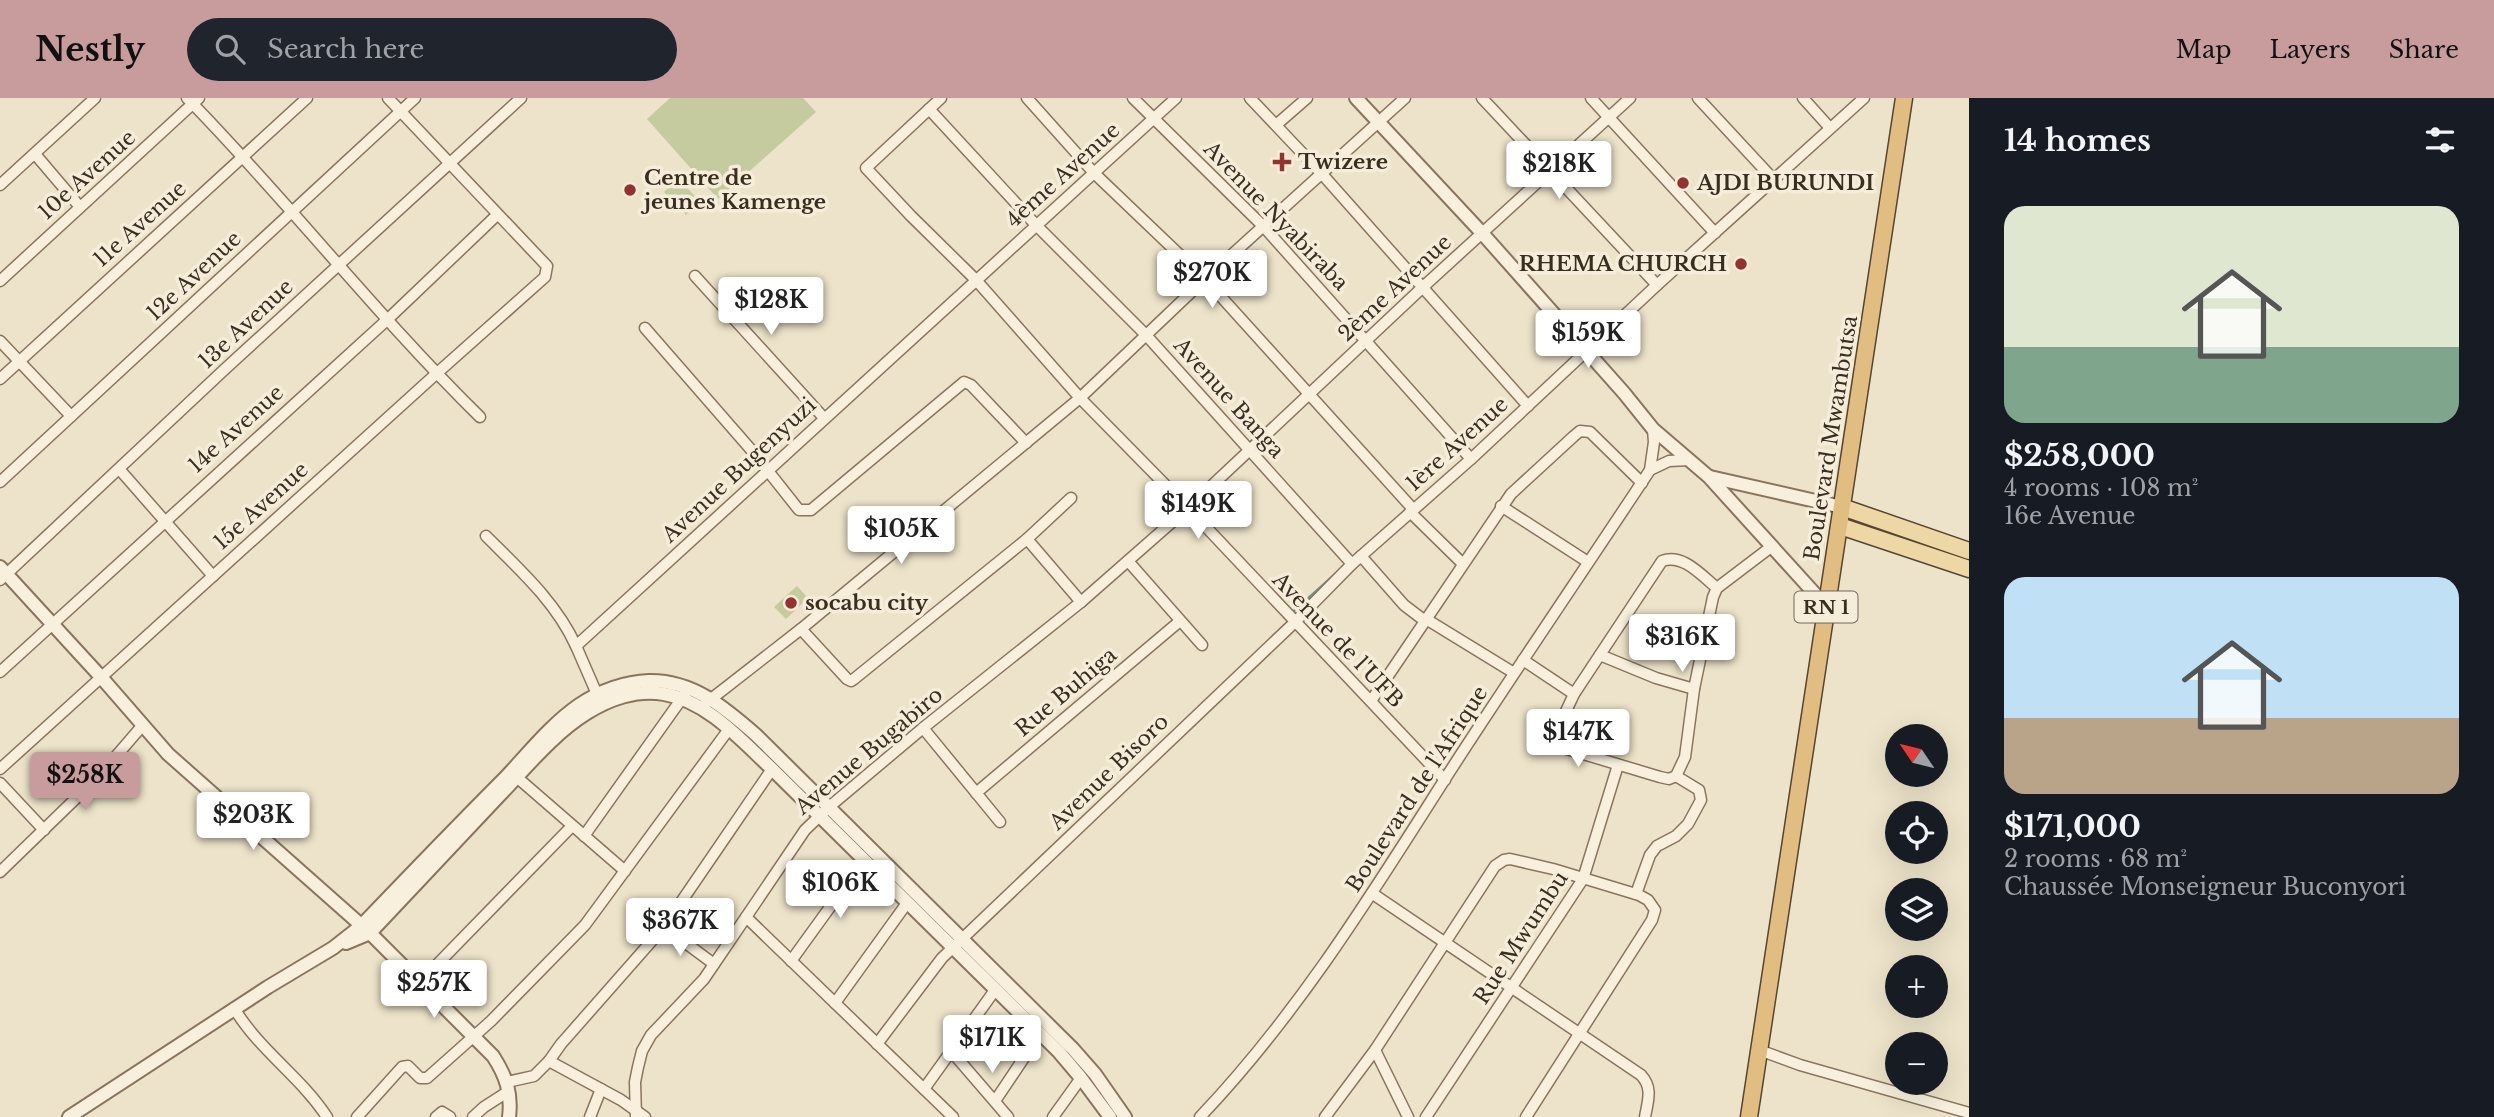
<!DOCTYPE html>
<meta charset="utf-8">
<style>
body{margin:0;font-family:"Libre Baskerville",serif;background:#20242c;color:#f1f3f6;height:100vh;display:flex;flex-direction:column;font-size:26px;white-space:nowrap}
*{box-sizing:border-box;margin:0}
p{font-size:23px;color:#9ea1a6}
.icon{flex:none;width:38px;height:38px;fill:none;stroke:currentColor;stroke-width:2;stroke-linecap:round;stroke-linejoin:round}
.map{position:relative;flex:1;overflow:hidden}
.panel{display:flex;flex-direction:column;background:#171b24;width:525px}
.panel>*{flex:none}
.needle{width:46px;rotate:305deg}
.fabs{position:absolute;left:1885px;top:626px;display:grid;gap:14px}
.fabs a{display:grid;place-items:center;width:63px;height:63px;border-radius:50%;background:#171b24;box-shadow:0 7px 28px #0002;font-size:35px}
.price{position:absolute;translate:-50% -60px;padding:0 16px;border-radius:7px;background:#fff;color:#222;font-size:23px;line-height:46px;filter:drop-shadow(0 2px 4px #0008)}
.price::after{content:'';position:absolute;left:50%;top:42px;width:21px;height:16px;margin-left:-10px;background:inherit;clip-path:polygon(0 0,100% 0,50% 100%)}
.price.selected{background:#c89c9d;color:#111}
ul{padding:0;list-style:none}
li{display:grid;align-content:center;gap:14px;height:371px;padding:0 35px}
li span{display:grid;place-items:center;height:217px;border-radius:21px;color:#555}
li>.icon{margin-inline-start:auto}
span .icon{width:126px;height:126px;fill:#fffc;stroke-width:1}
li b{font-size:30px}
h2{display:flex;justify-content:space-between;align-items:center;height:84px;padding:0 35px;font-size:30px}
header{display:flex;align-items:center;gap:42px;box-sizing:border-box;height:98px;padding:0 35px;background:#c89c9d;color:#111}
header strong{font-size:33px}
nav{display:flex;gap:38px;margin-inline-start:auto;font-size:24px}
.search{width:490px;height:63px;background:#20242c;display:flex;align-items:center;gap:18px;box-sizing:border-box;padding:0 24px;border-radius:38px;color:#9ea1a6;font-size:26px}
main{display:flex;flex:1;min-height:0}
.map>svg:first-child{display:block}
.green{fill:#c5cb9e}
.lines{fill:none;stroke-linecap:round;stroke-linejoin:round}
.stream{stroke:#719088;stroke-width:2.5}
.minor-casing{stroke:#89755f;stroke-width:13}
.tertiary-casing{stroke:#89755f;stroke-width:16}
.primary-casing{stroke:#574432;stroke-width:19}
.trunk-casing{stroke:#574432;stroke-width:19}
.minor{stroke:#f8f0dd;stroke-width:10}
.tertiary{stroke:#f8f0dd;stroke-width:12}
.primary{stroke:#edd7a4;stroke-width:16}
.trunk{stroke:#e2bd82;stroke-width:16}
.poi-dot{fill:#953131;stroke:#f5edd9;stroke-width:2.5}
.labels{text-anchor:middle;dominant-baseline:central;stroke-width:7;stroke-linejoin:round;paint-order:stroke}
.shield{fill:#f5edd9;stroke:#726758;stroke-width:2}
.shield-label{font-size:19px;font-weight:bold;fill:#3a2e21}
.poi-label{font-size:21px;font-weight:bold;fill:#3a2e21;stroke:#f5edd9;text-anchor:start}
.street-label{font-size:21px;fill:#3a2e21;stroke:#f5edd9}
</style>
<header>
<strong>Nestly</strong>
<div class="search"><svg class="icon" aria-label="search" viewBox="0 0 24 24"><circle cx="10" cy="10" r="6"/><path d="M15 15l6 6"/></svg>Search here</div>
<nav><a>Map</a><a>Layers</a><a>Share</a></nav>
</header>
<main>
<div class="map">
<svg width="1969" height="1019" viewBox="0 0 1969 1019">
<rect width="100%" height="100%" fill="#ede3ca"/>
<g class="green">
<polygon points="670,0 803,0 816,14 718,101 647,21"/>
<polygon points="679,81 700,104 686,117 664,94"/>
<polygon points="797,488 808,500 786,521 774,509"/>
</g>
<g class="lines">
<polyline class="stream" points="1293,514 1403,415"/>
<defs>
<g id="minor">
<path d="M187 0C288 103 377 218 480 319"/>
<polyline points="941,0 866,70 911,118 976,182 1080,300 1188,410 1445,682"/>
<polyline points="1027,0 1094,75 1205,181 1413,411"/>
<polyline points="1133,0 1264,129 1471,361"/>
<polyline points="1250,0 1322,76 1528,308"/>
<polyline points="1482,0 1657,187"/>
<polyline points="1591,0 1715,135"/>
<polyline points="1698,0 1774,82"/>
<polyline points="1803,0 1830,30"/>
<polyline points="929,11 1036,127 1146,237 1352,466"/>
<polyline points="1276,27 1307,0"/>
<polyline points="35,56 80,109"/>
<polyline points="0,87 95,0"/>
<polyline points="695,178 824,320"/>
<polyline points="0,183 199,0"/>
<polyline points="645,230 753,354 799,412 811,412 964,284 971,287 1026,345"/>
<polyline points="0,243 71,318"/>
<polyline points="0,281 307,0"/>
<polyline points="120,372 213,478"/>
<polyline points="1650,372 1669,363 1689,362"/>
<polyline points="0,384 415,0"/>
<polyline points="1501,408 1588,464"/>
<polyline points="1410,414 1462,465"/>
<path d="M486 438C519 471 556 504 576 548"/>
<polyline points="1027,441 1081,504"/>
<polyline points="1361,458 1404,507 1425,523"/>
<polyline points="1128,463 1202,547"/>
<polyline points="0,482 225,271 521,0"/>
<polyline points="1426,521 1514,575"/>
<polyline points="801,531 847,581 851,583 854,581 1027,441 1071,400"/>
<polyline points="1600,557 1656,580 1694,591"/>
<polyline points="1523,562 1574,596"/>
<polyline points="0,574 388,221 497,117"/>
<polyline points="600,603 576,548 1176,0"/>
<polyline points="1371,603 1511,396 1574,338 1580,333 1590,334 1642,385"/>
<polyline points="706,605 801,531 1080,300 1205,181 1405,0"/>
<polyline points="923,630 1000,724"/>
<polyline points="0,671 436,276 545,179 547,168 388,0"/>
<polyline points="512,675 625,773"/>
<path d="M1676 678 1669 681 1660 679 1560 649 1555 645 1554 639 1574 596 1662 463C1683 455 1702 478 1717 490"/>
<polyline points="1676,678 1685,659 1694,591 1713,499 1717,490 1771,449"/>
<polyline points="0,685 44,732"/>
<polyline points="976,695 1180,523"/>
<polyline points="584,738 685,596"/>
<polyline points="0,774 99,678 142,628"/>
<path d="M1373 796 1641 977C1653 990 1648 1002 1645 1019"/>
<polyline points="1636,796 1650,757 1657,748 1676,738 1688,726 1701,702 1699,692 1676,678"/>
<polyline points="746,819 953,1019"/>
<polyline points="664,829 714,866"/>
<polyline points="791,863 864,762"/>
<polyline points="420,884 572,728"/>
<polyline points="835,905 907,805"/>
<path d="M234 910C259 952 301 979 327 1019"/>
<polyline points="877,946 942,860 1294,525 1352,466 1471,361 1657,187 1864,0"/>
<polyline points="1375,952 1408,1019"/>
<polyline points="1759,952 1800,967 1969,1015"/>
<polyline points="952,954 1008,1019"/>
<polyline points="549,963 561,946 664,829 772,671"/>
<polyline points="507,984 534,978 549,963 621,1002 645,1019"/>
<polyline points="924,991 995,892"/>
<polyline points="995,1003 1040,936"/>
<polyline points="357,1019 402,969 408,968 420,980 427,980 491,923 585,827 729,631"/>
<polyline points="436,1019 442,1014 450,1019"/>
<polyline points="473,1019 484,1009 509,993"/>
<polyline points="590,1019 601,991"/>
<polyline points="636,1019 635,984 638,969 642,953 651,937 704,881 805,732 829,709 923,630 1081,504 1188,410 1423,189 1630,0"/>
<polyline points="1053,1019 1081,980"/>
<path d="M1200 1019C1297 917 1370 799 1445 681 1512 577 1582 475 1650 372L1654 344 1653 331"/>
<polyline points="1325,1019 1375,952 1495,768 1504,762 1510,761 1553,771 1639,797 1648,802 1655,812 1652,822 1526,1019"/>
<polyline points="1426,1019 1583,781 1618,667"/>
</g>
<g id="tertiary">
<polyline points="1356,0 1482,135 1624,295 1653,331 1709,379 1826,508"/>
<polyline points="1710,379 1842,409"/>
<path d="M0 469 101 579 168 656 370 835 493 958C506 978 512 995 509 1019"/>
<path d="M346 845 370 835C412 790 455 745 498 699 526 670 553 636 587 615 609 601 637 591 664 596 707 603 741 642 772 671L1059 954 1081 980 1110 1019"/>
<path d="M69 1019 268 889 333 850 361 828C408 779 455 730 503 682 527 657 550 627 579 607 600 593 625 584 649 583 693 582 725 610 756 637L1073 951 1095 976 1125 1019"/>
</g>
<g id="primary">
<polyline points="1842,409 1969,453"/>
<polyline points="1840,428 1969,471"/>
</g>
<polyline id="trunk" points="1749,1019 1904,0"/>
</defs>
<use href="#minor" class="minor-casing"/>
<use href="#tertiary" class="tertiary-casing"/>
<use href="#primary" class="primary-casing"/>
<use href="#trunk" class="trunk-casing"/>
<use href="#minor" class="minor"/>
<use href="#tertiary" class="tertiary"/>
<use href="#primary" class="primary"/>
<use href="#trunk" class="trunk"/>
</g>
<g class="poi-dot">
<path d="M1278.5 53.5h7v7h7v7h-7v7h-7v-7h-7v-7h7z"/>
<circle cx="1683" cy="85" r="7"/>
<circle cx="630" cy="92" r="7"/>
<circle cx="1741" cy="166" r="7"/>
<circle cx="791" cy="505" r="7"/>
</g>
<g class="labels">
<rect class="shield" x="1794.5" y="493.5" width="63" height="31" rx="5"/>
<g class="shield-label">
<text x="1826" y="509">RN 1</text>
</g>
<g class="poi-label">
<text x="1298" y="64">Twizere</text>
<text x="644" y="80">Centre de<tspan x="644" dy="24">jeunes Kamenge</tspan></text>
<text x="1697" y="85">AJDI BURUNDI</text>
<text x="1727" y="166" text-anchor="end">RHEMA CHURCH</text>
<text x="805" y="505">socabu city</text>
</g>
<g class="street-label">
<text transform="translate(87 77) rotate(-42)">10e Avenue</text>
<text transform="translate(1063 77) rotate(-42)">4ème Avenue</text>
<text transform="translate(1276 118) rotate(46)">Avenue Nyabiraba</text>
<text transform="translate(140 126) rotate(-42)">11e Avenue</text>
<text transform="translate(194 178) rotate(-43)">12e Avenue</text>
<text transform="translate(1395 190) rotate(-43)">2ème Avenue</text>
<text transform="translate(246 226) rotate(-43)">13e Avenue</text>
<text transform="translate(1229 300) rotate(48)">Avenue Banga</text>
<text transform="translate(236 331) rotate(-42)">14e Avenue</text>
<text transform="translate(1831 340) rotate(-81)">Boulevard Mwambutsa</text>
<text transform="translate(1457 346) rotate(-42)">1ère Avenue</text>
<text transform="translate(739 372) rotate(-43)">Avenue Bugenyuzi</text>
<text transform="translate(261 408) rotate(-42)">15e Avenue</text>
<text transform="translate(1338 542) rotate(46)">Avenue de l'UFB</text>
<text transform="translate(1066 594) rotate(-40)">Rue Buhiga</text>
<text transform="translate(869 653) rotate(-40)">Avenue Bugabiro</text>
<text transform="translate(1109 674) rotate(-44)">Avenue Bisoro</text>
<text transform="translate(1417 691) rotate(-57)">Boulevard de l'Afrique</text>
<text transform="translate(1521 840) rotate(-57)">Rue Mwumbu</text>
</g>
</g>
</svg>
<div class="fabs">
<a><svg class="needle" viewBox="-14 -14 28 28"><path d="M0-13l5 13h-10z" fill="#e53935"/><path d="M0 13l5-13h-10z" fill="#9ea1a6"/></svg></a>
<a><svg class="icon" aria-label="locate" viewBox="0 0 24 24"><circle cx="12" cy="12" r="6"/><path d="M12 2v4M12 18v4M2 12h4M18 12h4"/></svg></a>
<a><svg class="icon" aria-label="layers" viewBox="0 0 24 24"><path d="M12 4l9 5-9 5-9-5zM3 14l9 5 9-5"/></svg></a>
<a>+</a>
<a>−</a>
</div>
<b class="price" style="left:1559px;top:103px">$218K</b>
<b class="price" style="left:1212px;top:212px">$270K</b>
<b class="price" style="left:771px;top:239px">$128K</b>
<b class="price" style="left:1588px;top:272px">$159K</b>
<b class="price" style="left:1198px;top:443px">$149K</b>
<b class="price" style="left:901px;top:468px">$105K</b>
<b class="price" style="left:1682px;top:576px">$316K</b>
<b class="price" style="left:1578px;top:671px">$147K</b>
<b class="price selected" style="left:85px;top:714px">$258K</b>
<b class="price" style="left:253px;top:754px">$203K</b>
<b class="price" style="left:840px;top:822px">$106K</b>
<b class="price" style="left:680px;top:860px">$367K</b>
<b class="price" style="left:434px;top:922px">$257K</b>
<b class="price" style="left:992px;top:977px">$171K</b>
</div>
<section class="panel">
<h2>14 homes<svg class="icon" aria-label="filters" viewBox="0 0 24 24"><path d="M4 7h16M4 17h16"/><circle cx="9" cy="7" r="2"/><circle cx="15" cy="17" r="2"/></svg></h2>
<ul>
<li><span style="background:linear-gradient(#dfe7d0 65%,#7fa58c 0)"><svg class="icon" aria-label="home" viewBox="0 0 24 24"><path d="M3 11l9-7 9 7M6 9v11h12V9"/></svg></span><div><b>$258,000</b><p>4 rooms · 108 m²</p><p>16e Avenue</p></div></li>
<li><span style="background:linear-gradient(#bfe0f5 65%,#b9a48a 0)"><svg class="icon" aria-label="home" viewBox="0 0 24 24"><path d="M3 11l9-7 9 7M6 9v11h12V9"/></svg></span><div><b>$171,000</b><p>2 rooms · 68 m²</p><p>Chaussée Monseigneur Buconyori</p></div></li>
</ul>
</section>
</main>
